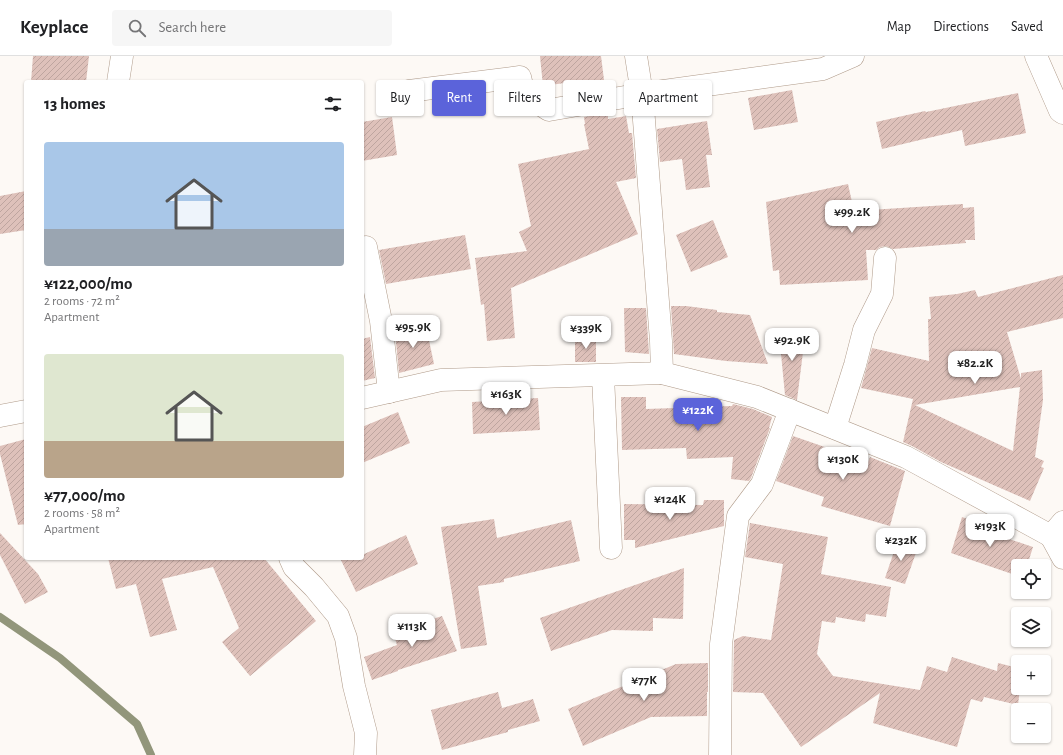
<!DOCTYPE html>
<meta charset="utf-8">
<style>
body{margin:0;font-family:"Alegreya Sans",sans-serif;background:#f6f6f6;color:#202124;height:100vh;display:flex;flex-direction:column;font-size:15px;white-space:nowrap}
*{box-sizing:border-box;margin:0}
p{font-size:13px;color:#757577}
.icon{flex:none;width:22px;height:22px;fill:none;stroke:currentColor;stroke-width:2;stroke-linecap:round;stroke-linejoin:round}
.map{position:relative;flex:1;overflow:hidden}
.side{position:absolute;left:24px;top:24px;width:340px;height:480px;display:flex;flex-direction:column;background:#fff;border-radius:4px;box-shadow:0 1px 3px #0004}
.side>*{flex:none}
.top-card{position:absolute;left:376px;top:24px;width:380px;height:36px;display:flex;gap:8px}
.fabs{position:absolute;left:1011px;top:503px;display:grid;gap:8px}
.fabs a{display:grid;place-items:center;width:40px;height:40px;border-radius:4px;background:#fff;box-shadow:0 1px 3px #0004;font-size:20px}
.price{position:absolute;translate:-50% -34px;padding:0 9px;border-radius:8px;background:#fff;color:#222;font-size:13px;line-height:26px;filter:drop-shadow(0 1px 2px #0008)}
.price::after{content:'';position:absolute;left:50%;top:24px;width:12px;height:9px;margin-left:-6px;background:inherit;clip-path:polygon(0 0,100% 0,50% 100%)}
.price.on{background:#5b63da;color:#fff}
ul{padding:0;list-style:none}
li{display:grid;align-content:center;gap:8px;height:212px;padding:0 20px}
li span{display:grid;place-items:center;height:124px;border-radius:4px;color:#555}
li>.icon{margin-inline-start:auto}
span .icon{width:72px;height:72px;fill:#fffc;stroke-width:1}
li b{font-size:17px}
h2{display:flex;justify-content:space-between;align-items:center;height:48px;padding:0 20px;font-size:17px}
.tag{padding:0 14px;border-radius:4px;background:#fff;box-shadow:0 1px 3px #0004;font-size:14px;line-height:36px}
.tag.on{background:#5b63da;color:#fff}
header{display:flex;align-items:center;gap:24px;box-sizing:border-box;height:56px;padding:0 20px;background:#fff;border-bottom:1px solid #e0e0e0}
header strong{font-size:19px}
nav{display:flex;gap:22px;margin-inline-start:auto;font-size:14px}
.search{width:280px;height:36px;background:#f6f6f6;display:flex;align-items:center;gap:10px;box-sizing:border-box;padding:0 14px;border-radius:4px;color:#757577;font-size:15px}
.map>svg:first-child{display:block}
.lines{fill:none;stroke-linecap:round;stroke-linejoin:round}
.stream{stroke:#92967b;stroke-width:8}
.building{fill:url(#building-hatch);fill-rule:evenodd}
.minor-casing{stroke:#af9a89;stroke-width:23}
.minor{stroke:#fff;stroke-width:22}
</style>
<header>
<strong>Keyplace</strong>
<div class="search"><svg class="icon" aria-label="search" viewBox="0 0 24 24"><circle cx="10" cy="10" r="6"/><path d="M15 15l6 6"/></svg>Search here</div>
<nav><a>Map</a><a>Directions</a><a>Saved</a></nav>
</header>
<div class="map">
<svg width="1063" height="699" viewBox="0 0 1063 699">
<defs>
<pattern id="building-hatch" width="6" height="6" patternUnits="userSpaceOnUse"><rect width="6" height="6" fill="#dec1ba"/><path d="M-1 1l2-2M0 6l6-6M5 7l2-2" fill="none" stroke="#bea59f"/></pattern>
</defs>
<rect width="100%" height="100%" fill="#fdf9f5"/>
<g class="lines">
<polyline class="stream" points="0,561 60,602 137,668 151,699"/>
</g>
<g class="building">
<polygon points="33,0 89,0 86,26 31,26"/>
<polygon points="540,0 601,0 605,32 580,36 579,25 543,30"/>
<polygon points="792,34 798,66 754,74 748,42"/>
<polygon points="1018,37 1026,77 965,90 962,74 882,93 876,66 925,55 926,56"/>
<polygon points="608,57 608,63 626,60 629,77 632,77 636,122 616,126 638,178 511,232 515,282 487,285 484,248 481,249 475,202 527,195 519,176 531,170 518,108 589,93 584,68 585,68 584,61"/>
<polygon points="392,61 397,99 362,105 362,66"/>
<polygon points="707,65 712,99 706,99 710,131 686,134 682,103 660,106 657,73"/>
<polygon points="848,128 854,155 963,148 963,152 974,151 975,184 965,184 966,187 893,193 886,190 880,191 876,194 866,194 868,224 780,229 779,214 773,215 766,146"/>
<polygon points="26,135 26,174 0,178 0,140"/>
<polygon points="713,164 728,201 691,216 676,179"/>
<polygon points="465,179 471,213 386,228 379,194"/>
<path d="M1063 219V262L1007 276 1021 323V317L1042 314 1043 344 1035 401 1044 405 1041 411 1044 412 1030 445 941 406 912 390 903 386 913 343 861 332 872 292 929 305 928 263H931L929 241 957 238 975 234 978 241ZM1020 331 1013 395 915 349Z"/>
<polygon points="671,250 686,250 717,254 717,256 750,259 768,308 726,305 674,298"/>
<polygon points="624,252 646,252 649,298 625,296"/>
<polygon points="426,270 434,308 399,317 395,276"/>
<polygon points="779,277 805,280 797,344 785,339"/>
<polygon points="370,281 375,322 362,325 362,283"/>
<rect x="575" y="281" width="21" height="25"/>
<polygon points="621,341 646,341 646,353 732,350 733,348 753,353 772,361 769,372 770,372 751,422 749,425 731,423 733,401 687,403 686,392 622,394"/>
<polygon points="538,342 540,374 473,378 472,346"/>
<polygon points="398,356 410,387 362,407 362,371"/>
<polygon points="793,380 868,406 870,401 905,415 890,470 821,450 824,441 776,425"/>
<polygon points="26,383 26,468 18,469 0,398 0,390"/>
<polygon points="704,444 724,444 724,470 635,492 635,484 624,484 624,448 703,449"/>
<polygon points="962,461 996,473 994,478 1033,491 1027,510 1018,510 1018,520 951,497"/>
<polygon points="494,463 497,482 571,464 580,505 504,523 504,526 478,530 487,589 461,593 441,471"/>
<polygon points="750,467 828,481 821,518 891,531 886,561 866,558 865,566 836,561 835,567 822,565 817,598 833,620 920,634 927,610 947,616 952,601 997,615 998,607 1018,612 1018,632 1020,632 1018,649 984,641 982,646 971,643 957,691 873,667 880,637 801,691 763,637 733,636 734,584 743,580 771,584 783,508 745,501"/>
<polygon points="0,477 38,518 48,536 25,548 0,499"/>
<polygon points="406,479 418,508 356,536 340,502 362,502 362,499"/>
<polygon points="898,484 918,491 905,528 885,522"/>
<polygon points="108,502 264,502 316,565 250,620 222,586 239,572 213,511 162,523 177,574 150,581 136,528 116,533"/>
<polygon points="684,512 683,563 653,562 653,575 612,574 551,595 540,562"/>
<polygon points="442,560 457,595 398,614 398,615 372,624 364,601 397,589 393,576"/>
<polygon points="708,607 708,636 707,636 707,660 651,661 583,690 568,653 676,608"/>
<polygon points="498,636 502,652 533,643 540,665 508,674 508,676 442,694 431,654"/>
</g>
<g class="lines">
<defs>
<g id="minor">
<polyline points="1036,0 1060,55 1063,57"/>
<polyline points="118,26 122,0"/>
<polyline points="409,35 520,21 524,38 549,54 642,38 823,13 853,0"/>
<polyline points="366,191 381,265 389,336"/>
<polyline points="662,317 757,341 906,401 1051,480 1063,466"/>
<polyline points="603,320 611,492"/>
<polyline points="362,342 441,324 662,317 661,285 642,38 636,0"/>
<polyline points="0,360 26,355"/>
<polyline points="835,372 855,309 864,274 882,238 885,202"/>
<polyline points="1051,480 1063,502"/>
<polyline points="290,502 294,511 314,531 338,560 346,582 354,630 366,677 365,699"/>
<polyline points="720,699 721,588 738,460 762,428 790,354"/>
</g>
</defs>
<use href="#minor" class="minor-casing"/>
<use href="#minor" class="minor"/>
</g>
</svg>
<div class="fabs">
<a><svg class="icon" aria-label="locate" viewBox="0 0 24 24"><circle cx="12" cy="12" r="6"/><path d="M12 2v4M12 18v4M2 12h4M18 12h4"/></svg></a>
<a><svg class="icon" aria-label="layers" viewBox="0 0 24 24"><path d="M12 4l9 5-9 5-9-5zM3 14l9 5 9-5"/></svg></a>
<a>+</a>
<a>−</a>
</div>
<b class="price" style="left:852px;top:178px">¥99.2K</b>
<b class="price" style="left:413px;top:293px">¥95.9K</b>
<b class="price" style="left:586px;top:294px">¥339K</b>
<b class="price" style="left:792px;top:306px">¥92.9K</b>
<b class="price" style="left:975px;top:329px">¥82.2K</b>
<b class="price" style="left:506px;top:360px">¥163K</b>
<b class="price on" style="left:698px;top:376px">¥122K</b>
<b class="price" style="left:843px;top:425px">¥130K</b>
<b class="price" style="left:670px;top:465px">¥124K</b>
<b class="price" style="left:990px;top:492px">¥193K</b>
<b class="price" style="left:901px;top:506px">¥232K</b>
<b class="price" style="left:412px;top:592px">¥113K</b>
<b class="price" style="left:644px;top:646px">¥77K</b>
<div class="top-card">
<a class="tag">Buy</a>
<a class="tag on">Rent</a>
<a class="tag">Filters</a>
<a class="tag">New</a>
<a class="tag">Apartment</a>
</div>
<section class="side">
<h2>13 homes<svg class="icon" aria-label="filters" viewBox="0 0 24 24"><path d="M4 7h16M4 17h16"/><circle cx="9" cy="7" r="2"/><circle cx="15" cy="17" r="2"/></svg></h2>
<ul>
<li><span style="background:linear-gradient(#a9c7e8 70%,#9aa5b1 0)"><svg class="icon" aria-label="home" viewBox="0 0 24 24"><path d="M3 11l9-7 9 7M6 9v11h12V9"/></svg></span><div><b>¥122,000/mo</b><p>2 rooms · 72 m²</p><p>Apartment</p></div></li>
<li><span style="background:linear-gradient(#dfe7d0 70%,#b9a48a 0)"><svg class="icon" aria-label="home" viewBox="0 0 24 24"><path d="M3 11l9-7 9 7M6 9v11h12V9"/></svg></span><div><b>¥77,000/mo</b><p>2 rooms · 58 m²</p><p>Apartment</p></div></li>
</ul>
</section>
</div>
